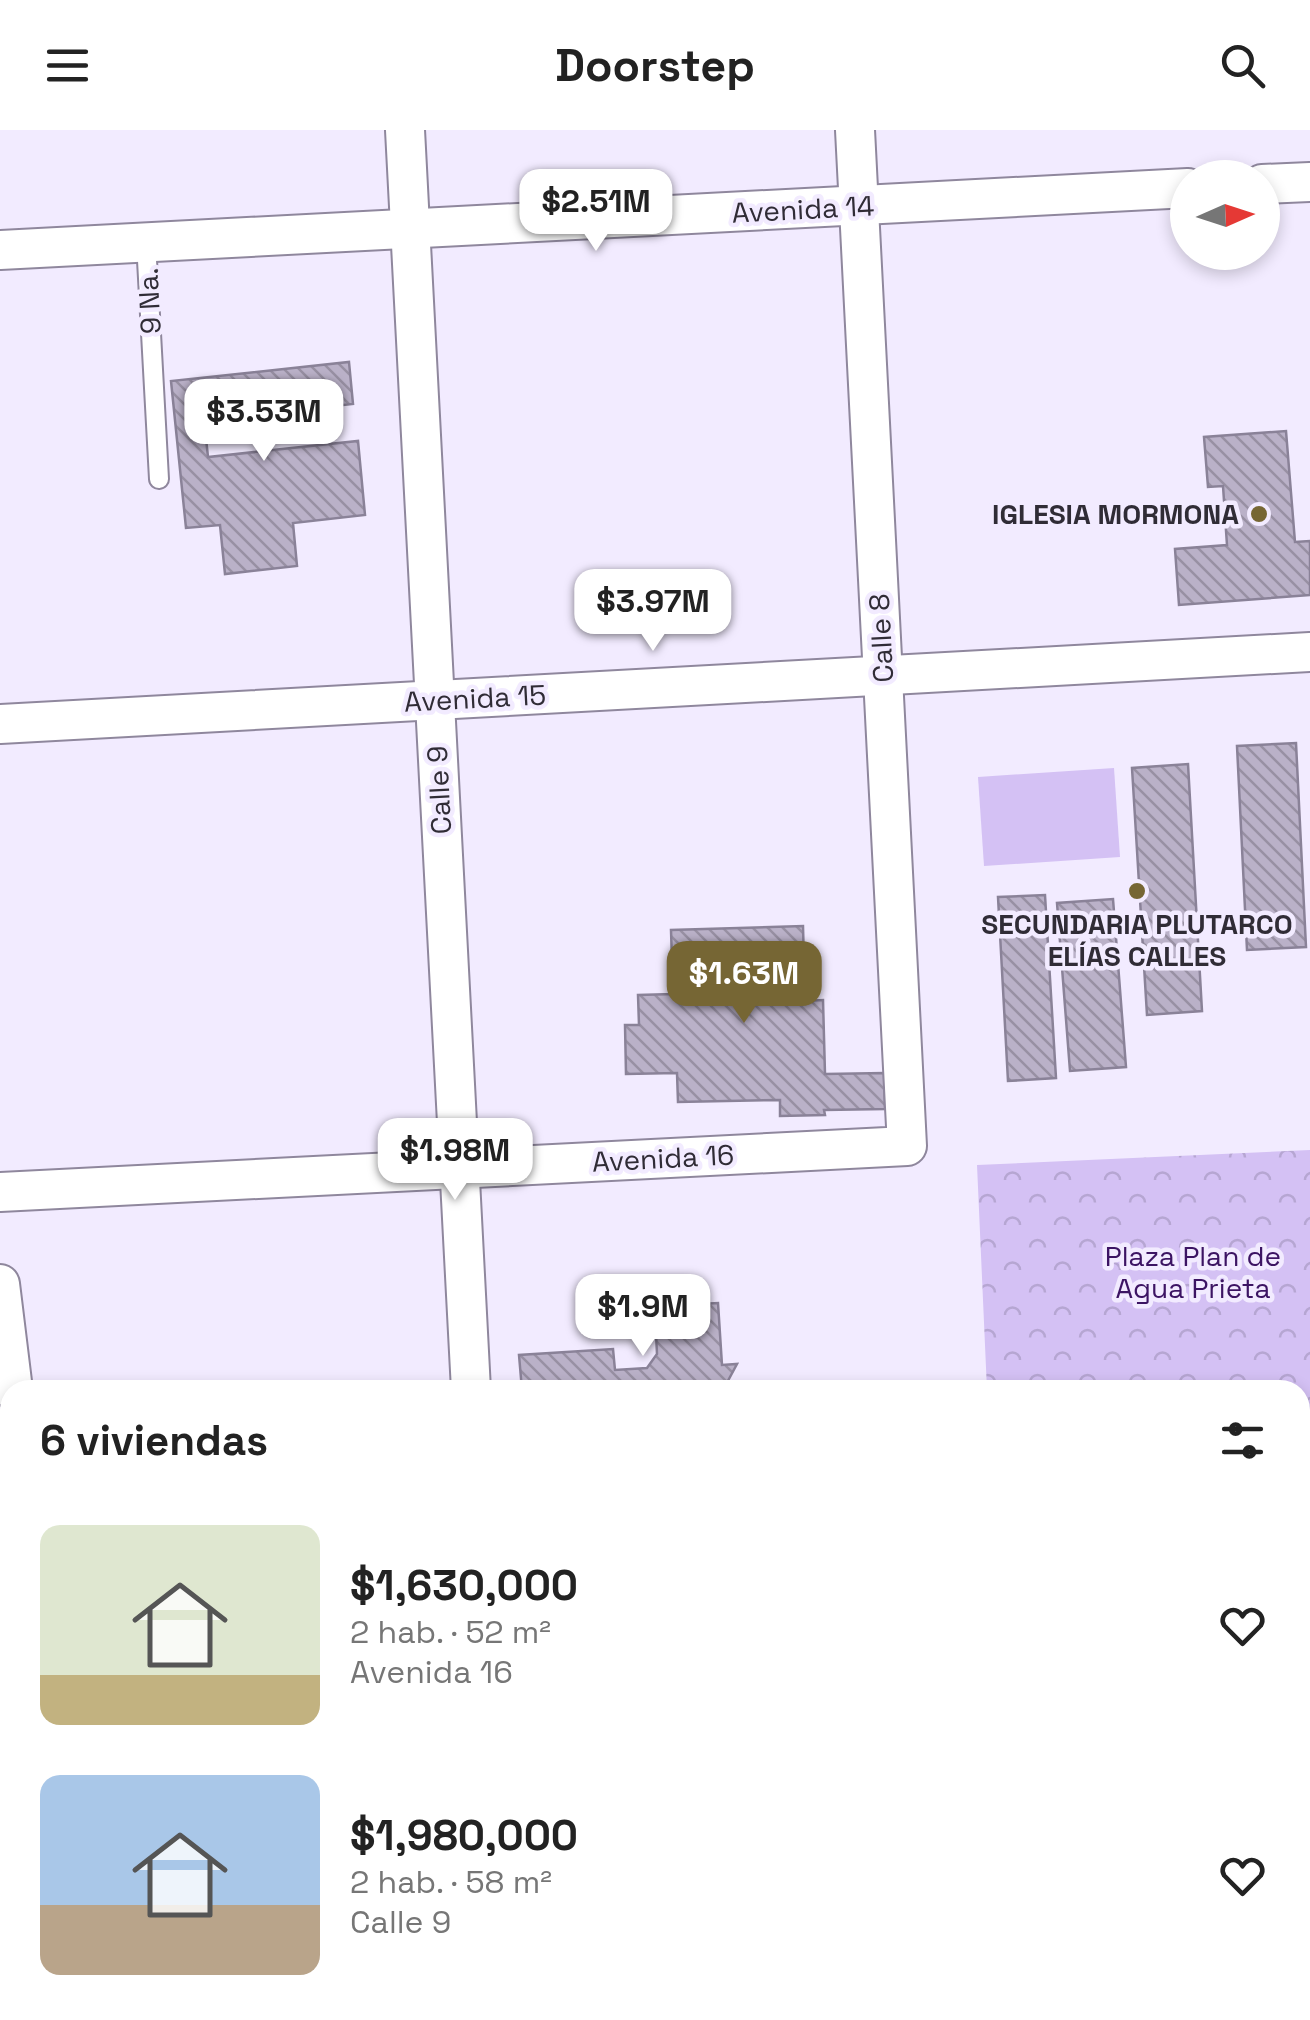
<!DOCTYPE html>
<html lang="es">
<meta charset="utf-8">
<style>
body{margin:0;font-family:"Space Grotesk",sans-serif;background:#f2f2f2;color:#222;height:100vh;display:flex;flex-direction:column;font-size:38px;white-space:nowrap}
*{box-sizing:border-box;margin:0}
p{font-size:32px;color:#767676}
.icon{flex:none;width:55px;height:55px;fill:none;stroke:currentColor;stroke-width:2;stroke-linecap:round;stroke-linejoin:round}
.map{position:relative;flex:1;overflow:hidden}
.panel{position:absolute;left:0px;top:1250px;width:1310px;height:640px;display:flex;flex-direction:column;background:#fff;border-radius:30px 30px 0 0;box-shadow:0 5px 15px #0003}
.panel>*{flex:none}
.needle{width:65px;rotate:87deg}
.tools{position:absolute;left:1170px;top:30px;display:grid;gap:20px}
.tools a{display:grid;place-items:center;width:110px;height:110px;border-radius:50%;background:#fff;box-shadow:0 5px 15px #0003;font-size:50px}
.price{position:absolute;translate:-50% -85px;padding:0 22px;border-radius:20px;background:#fff;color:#222;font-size:32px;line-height:65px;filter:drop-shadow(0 2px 5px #0008)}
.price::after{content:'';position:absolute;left:50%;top:60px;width:30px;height:22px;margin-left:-15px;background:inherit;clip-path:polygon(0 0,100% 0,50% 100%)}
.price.current{background:#766634;color:#fff}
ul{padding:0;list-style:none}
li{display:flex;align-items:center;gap:30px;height:250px;padding:0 40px}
li span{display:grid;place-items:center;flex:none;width:280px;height:200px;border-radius:20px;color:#555}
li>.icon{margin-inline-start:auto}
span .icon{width:120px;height:120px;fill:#fffc;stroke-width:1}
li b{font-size:42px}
h2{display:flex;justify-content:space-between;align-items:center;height:120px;padding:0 40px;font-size:42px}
header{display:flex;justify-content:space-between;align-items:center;height:130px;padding:0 40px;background:#fff;font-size:45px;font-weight:700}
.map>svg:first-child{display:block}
.green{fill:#d4c1f4}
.park{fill:url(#park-crowns)}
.building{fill:url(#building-back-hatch);stroke:#8a8298;stroke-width:2.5}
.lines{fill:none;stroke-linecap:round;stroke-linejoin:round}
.lane-casing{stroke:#8f879d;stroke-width:22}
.street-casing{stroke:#8f879d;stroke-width:42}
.lane{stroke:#fff;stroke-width:18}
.street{stroke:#fff;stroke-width:38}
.poi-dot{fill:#766634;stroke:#f2ebff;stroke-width:4}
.labels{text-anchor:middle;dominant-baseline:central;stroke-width:9;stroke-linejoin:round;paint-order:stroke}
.street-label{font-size:28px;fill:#302c36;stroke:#f2ebff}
.poi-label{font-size:28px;font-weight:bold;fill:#302c36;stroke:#f2ebff;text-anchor:end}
.park-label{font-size:28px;fill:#3c1463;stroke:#f2ebff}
</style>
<header><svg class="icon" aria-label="menu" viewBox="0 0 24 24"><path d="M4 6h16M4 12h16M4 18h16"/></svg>Doorstep<svg class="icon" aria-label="search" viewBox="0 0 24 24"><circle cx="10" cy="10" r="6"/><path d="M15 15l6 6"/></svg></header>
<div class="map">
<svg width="1310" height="1890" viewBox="0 0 1310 1890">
<defs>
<pattern id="park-crowns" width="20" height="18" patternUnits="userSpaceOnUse" patternTransform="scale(2.5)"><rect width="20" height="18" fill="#d4c1f4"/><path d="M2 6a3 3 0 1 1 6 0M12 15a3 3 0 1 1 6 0" fill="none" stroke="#b6a6d2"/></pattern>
<pattern id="building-back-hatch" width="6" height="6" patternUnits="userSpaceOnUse" patternTransform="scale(2.5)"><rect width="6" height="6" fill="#bab1c8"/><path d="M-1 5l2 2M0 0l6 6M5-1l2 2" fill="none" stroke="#9890a3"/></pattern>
</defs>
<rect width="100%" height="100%" fill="#f2ebff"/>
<polygon class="green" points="1114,638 1120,727 984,736 978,647"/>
<polygon class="park" points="1310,1020 1310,1426 1300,1426 1300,1260 987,1260 977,1035"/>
<g class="building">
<polygon points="349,232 353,274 204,290 208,327 358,311 365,385 293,393 297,436 225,444 220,395 186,398 171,251"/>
<polygon points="1286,301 1295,412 1310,411 1310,465 1179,475 1175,419 1227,415 1223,356 1208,357 1204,307"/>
<polygon points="1296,613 1306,817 1247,820 1237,616"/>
<polygon points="1188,634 1202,881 1147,885 1132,638"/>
<polygon points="1045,765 1056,948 1008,951 998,767"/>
<polygon points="1113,769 1126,937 1070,941 1057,773"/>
<polygon points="803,796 805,871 823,870 825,944 884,943 885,979 824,980 825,985 780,986 780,970 678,972 677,943 626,944 625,895 639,895 638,865 673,864 671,800"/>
<polygon points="718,1173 722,1235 737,1234 723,1260 646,1260 641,1256 641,1260 522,1260 519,1225 613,1219 615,1240 647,1238 657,1224 655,1182 659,1176"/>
<polygon points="1310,1578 1310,1797 1300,1798 1300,1579"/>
<polygon points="350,1880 461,1880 462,1890 351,1890"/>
<polygon points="862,1880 922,1880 923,1890 842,1890 863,1887"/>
</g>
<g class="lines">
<defs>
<polyline id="lane" points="146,112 159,349"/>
<g id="street">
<polyline points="405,0 471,1260"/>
<polyline points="1262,54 1310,52"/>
<polyline points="0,120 1188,58"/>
<polyline points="0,594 1310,522"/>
<polyline points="0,1062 907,1016 855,0"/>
<polyline points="0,1154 13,1260"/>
<polyline points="0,1393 10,1398"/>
<polyline points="1300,1454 1310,1453"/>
<polyline points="0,1521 10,1521"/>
<polyline points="161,1880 164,1890"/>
<polyline points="503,1880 503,1890"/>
<polyline points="951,1880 952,1890"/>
</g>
</defs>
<use href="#lane" class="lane-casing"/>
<use href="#street" class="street-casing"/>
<use href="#lane" class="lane"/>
<use href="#street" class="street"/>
</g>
<g class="poi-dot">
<circle cx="1259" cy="384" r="10"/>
<circle cx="1137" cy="761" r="10"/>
</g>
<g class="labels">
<g class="street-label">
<text transform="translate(803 79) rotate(-3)">Avenida 14</text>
<text transform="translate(149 171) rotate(-93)">9 Na.</text>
<text transform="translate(881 508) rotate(-93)">Calle 8</text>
<text transform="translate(475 568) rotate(-3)">Avenida 15</text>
<text transform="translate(439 660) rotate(-93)">Calle 9</text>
<text transform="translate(663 1028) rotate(-3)">Avenida 16</text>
</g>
<g class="poi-label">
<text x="1239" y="384">IGLESIA MORMONA</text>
<text x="1137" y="794" text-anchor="middle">SECUNDARIA PLUTARCO<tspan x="1137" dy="32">ELÍAS CALLES</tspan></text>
</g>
<g class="park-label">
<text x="1193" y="1126">Plaza Plan de<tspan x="1193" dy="32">Agua Prieta</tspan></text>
</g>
</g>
</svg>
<div class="tools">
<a><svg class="needle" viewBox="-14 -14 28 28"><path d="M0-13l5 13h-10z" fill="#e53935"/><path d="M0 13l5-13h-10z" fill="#767676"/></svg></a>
</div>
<b class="price" style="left:596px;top:124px">$2.51M</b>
<b class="price" style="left:264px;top:334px">$3.53M</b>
<b class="price" style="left:653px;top:524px">$3.97M</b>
<b class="price current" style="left:744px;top:896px">$1.63M</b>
<b class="price" style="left:455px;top:1073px">$1.98M</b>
<b class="price" style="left:643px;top:1229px">$1.9M</b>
<section class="panel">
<h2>6 viviendas<svg class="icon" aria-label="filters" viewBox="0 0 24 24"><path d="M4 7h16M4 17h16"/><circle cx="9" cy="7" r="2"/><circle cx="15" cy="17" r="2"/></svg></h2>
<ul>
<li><span style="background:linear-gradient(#dfe7d0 75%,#c2b280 0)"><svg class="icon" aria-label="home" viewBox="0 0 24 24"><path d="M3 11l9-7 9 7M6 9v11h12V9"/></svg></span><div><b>$1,630,000</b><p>2 hab. · 52 m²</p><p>Avenida 16</p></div><svg class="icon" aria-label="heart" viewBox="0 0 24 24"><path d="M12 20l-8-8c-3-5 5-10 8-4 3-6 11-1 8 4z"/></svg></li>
<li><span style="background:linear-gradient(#a9c7e8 65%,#b9a48a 0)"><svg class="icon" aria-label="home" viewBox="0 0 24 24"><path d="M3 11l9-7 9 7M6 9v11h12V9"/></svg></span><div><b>$1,980,000</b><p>2 hab. · 58 m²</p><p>Calle 9</p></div><svg class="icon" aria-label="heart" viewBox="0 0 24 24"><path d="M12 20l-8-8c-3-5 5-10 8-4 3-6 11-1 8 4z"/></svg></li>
</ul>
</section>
</div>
